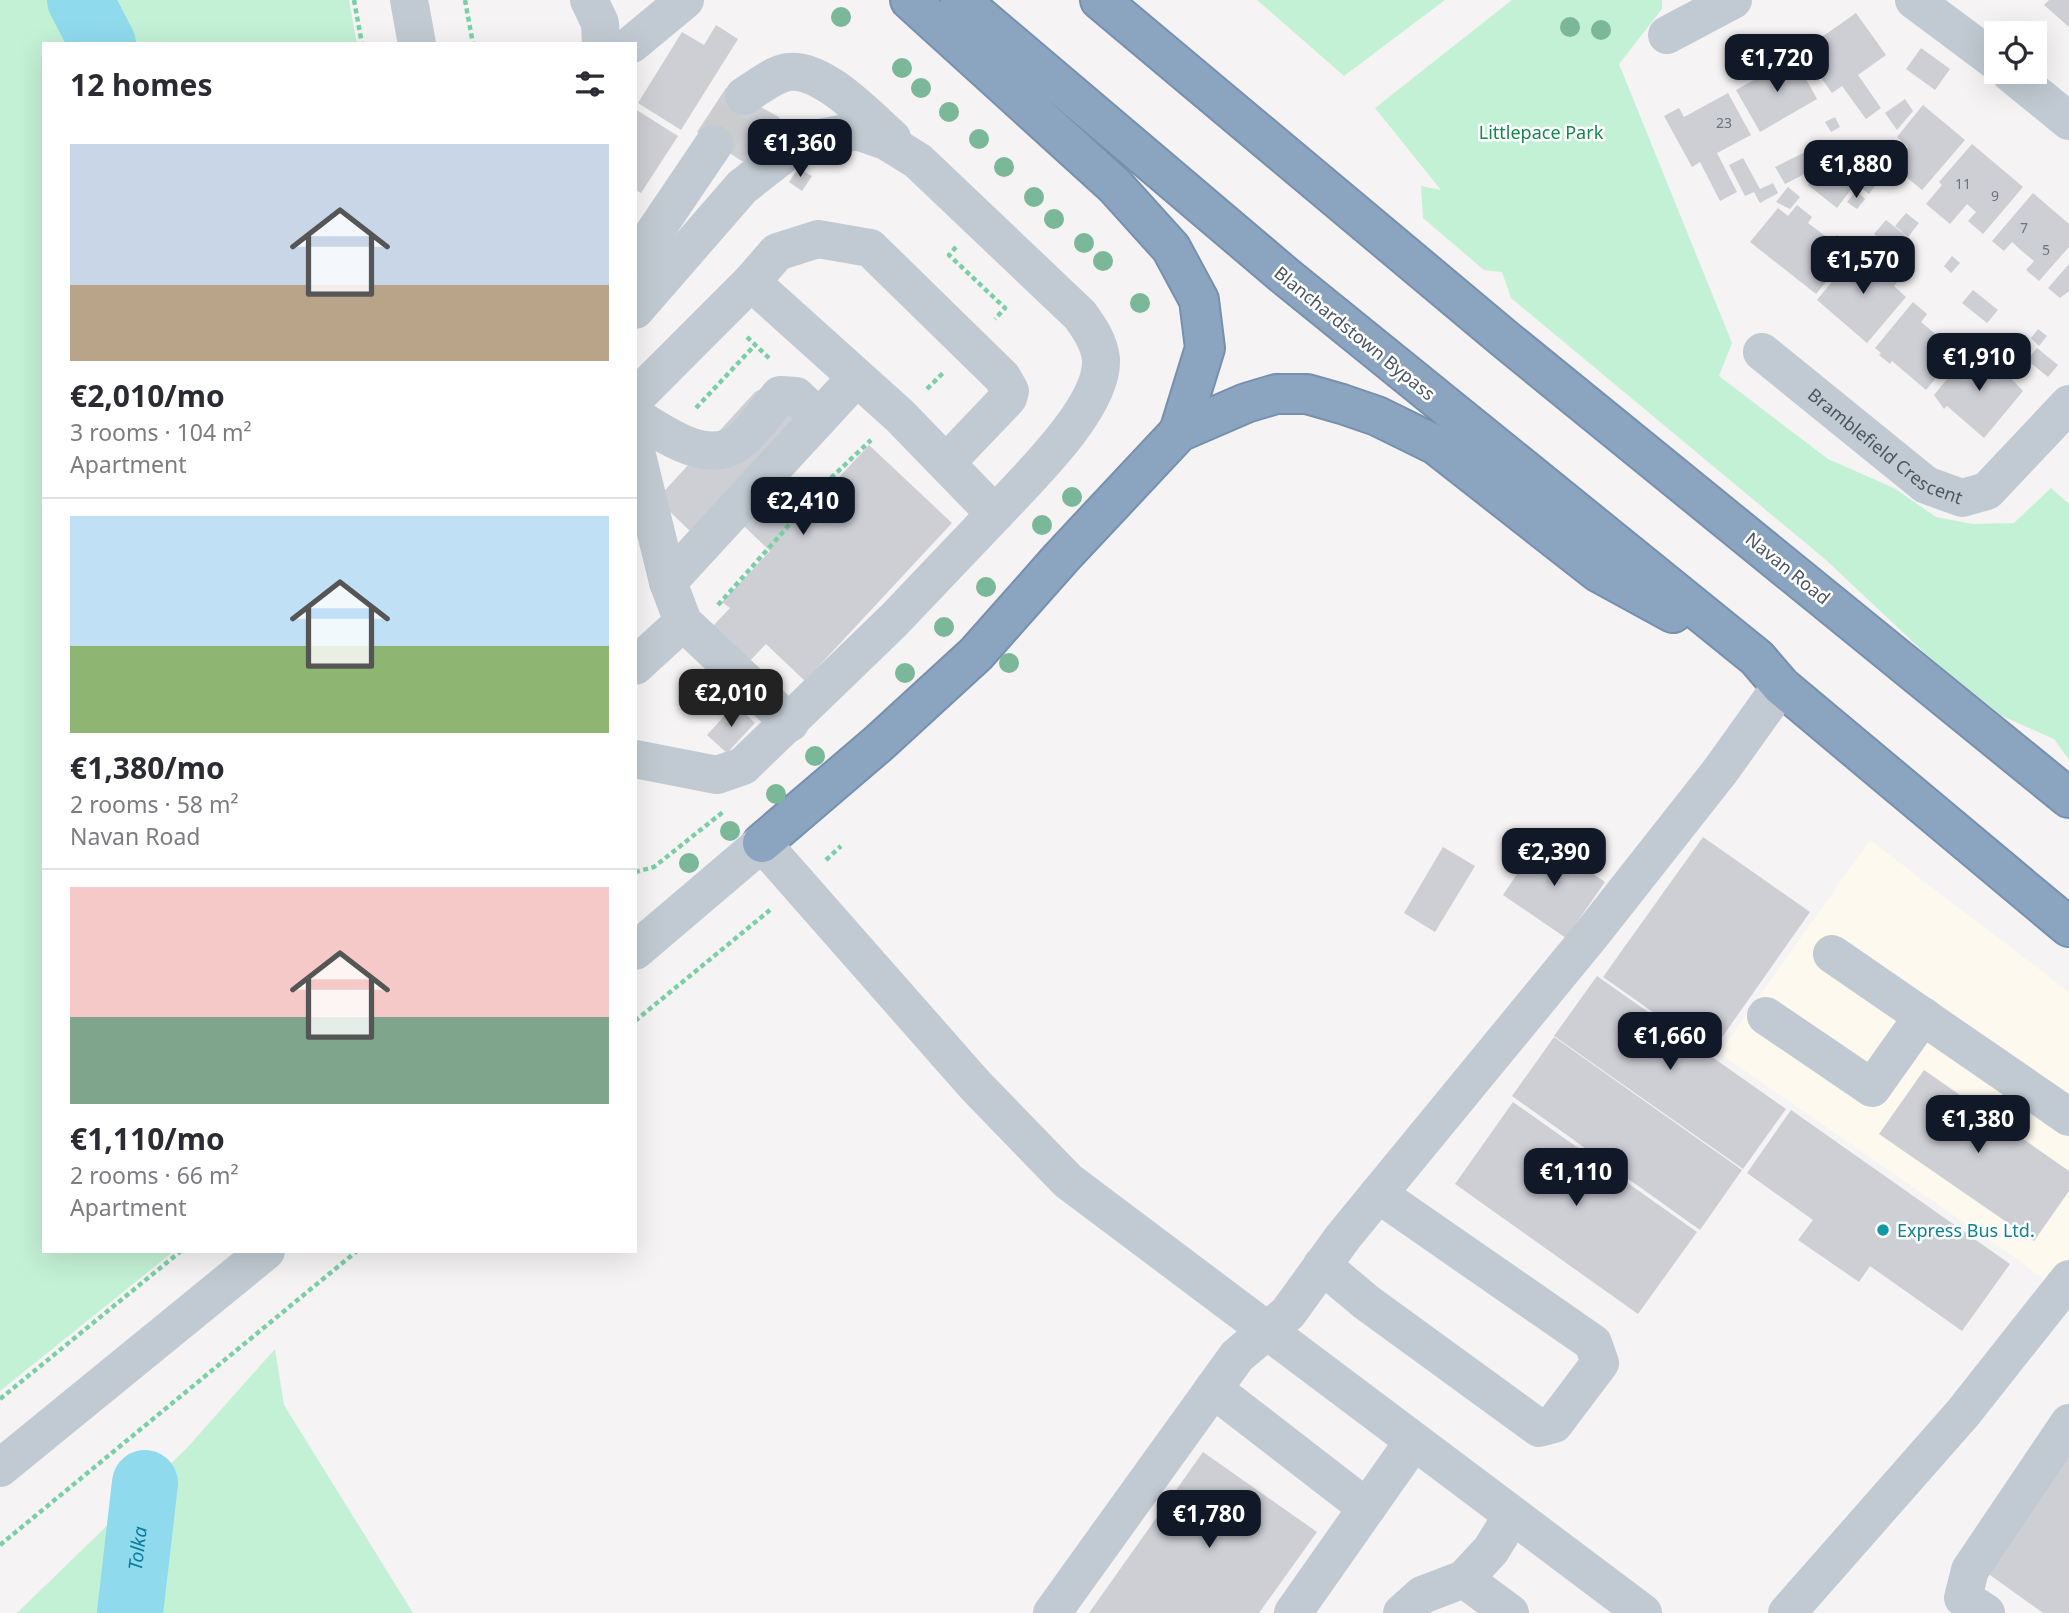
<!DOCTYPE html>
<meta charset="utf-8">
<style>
body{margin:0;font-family:"Noto Sans",sans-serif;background:#f2f2f3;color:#2b2b33;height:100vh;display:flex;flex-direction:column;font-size:26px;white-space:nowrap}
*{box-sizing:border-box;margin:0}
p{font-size:23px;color:#7c7c81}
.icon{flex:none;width:38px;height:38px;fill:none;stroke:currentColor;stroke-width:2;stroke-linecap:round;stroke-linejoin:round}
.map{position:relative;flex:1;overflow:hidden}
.drawer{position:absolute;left:42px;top:42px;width:595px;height:1211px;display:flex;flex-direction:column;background:#fff;border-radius:0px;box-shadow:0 7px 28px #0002}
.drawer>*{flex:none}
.controls{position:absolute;left:1984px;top:21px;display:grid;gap:14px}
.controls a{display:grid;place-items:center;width:63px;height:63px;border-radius:0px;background:#fff;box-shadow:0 7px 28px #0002;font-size:35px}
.price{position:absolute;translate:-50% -60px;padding:0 16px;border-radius:14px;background:#111827;color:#fff;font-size:23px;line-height:46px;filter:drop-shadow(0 2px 4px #0008)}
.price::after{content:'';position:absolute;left:50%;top:42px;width:21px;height:16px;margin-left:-10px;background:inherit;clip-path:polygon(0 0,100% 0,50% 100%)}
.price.active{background:#222;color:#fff}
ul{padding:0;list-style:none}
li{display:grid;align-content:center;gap:14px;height:371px;padding:0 28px}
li+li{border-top:2px solid #e1e1e2}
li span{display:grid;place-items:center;height:217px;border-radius:0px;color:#555}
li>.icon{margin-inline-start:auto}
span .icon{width:126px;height:126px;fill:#fffc;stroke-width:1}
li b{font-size:30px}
h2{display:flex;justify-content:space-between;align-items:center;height:84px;padding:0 28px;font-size:30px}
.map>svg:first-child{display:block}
.commercial{fill:#fdf9ef}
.green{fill:#c3f1d5}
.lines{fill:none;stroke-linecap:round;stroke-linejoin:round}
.river{stroke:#90daee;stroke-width:66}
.building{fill:#cdcfd5}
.minor-tunnel{stroke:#caccce;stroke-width:38;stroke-dasharray:38 19;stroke-linecap:butt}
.highway-casing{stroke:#7690ad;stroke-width:42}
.path{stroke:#7ad0a6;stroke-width:4.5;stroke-dasharray:5 3.5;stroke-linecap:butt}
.minor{stroke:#c1cad2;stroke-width:38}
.highway{stroke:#8ba5c1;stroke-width:38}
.tree{fill:#7bb799}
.culture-dot{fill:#0f9aa8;stroke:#fff;stroke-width:2.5}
.labels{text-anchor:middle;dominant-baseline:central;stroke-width:5;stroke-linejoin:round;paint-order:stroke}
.number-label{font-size:14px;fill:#6b747e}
.park-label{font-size:18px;fill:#17864f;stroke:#fff}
.street-label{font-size:18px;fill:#4a5661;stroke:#fff}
.culture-label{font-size:18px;fill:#0d838f;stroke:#fff;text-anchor:start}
.water-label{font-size:19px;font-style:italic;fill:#0c7c9b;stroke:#fff}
</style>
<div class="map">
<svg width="2069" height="1613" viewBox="0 0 2069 1613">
<rect width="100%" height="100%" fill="#f5f3f3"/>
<polygon class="commercial" points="1870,840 2069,992 2069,1299 2021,1262 1719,1053"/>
<g class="green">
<polygon points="0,0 349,0 357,44 44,44 44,1251 174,1251 0,1391"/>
<polygon points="1257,0 1445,0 1344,76"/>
<polygon points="1512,0 1662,0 1662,9 1619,64 1732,343 1719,376 1828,459 1894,488 1936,517 1973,524 2014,523 2051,488 2069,504 2069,760 2054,739 2002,716 1929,657 1826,560 1511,298 1502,272 1484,270 1423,218 1421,186 1441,190 1375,108"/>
<polygon points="275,1349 284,1405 413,1613 17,1613 186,1449"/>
</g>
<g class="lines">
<g class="river">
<polyline points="80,0 103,44"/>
<path id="s1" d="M130 1613 145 1483"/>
</g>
</g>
<g class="building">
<polygon points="2049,0 2069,0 2069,27 2044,5"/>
<polygon points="1856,13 1886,55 1858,75 1881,108 1866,119 1842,86 1832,93 1802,51"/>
<polygon points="716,25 738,39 681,130 638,103 682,32 704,45"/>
<polygon points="1921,48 1950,69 1935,90 1906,69"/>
<polygon points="1794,57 1817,99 1760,132 1736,90"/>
<polygon points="726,88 779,117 780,121 754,163 748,165 697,132"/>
<polygon points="1728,93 1751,135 1717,153 1737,192 1720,201 1700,162 1692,167 1664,116 1679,108 1684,117"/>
<polygon points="1905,99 1913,111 1897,130 1885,113"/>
<polygon points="1923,105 1965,140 1922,190 1892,165 1908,147 1897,137"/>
<polygon points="635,109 678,136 641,193 635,190"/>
<polygon points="1835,117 1840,127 1831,132 1825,122"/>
<polygon points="1880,144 1888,150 1878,163 1870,156"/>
<polygon points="1972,144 2023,187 1983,234 1968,221 1976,212 1967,204 1950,224 1926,204 1942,185 1939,182"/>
<polygon points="1805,152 1814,169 1785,184 1775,167"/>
<polygon points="1743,158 1760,189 1773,183 1778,193 1760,203 1754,192 1745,196 1729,165"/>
<polygon points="1823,165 1852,188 1837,208 1808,185"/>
<polygon points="1856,166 1878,182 1869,194 1847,177"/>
<polygon points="798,168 812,176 802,191 789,182"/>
<polygon points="1788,187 1800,197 1790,209 1776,202"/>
<polygon points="1856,191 1865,199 1857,209 1847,202"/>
<polygon points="2033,193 2069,224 2069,247 2039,281 2026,270 2034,261 2023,252 2012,242 2004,251 1992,241"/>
<polygon points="1797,205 1812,217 1808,223 1832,241 1837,235 1853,248 1816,294 1750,242 1778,208 1788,216"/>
<polygon points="1906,213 1919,223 1908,237 1895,226"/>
<polygon points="1886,220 1910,239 1898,253 1874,234"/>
<polygon points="1860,248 1898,281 1894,286 1906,297 1867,343 1817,300"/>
<polygon points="1952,256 1960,263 1951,273 1944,266"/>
<polygon points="2069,264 2069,291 2060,298 2048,288"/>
<polygon points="1973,290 1998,310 1987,323 1962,303"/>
<polygon points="1913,302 1927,314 1921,322 1933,332 1946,342 1953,334 1964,344 1926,390 1892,361 1890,364 1879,355 1881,353 1875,348"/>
<polygon points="2038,329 2047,336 2039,346 2031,338"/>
<polygon points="2037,348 2058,365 2048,377 2027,360"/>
<polygon points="1972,349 2000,367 2023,391 1984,438 1947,406 1944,409 1934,395"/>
<polygon points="761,389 800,424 773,460 817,501 869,445 952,523 805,681 766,644 749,662 712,627 730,608 722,602 770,551 726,509 694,535 657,499 755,392"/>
<polygon points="735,704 755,723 727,753 707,735"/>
<polygon points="1703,837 1810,912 1711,1053 1603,977"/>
<polygon points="1541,838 1605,882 1566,938 1503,895"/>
<polygon points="1443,847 1475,866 1435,932 1404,913"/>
<polygon points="1597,976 1786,1109 1743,1169 1554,1036"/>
<polygon points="1554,1037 1742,1170 1700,1230 1512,1096"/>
<polygon points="1924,1070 2069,1171 2069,1191 2034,1241 1879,1134"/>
<polygon points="1513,1102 1697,1232 1638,1314 1455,1184"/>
<polygon points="1791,1110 2010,1264 1962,1331 1870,1266 1859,1282 1798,1240 1813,1220 1747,1173"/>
<polygon points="2069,1449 2069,1613 2043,1613 1983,1570"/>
<polygon points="1203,1452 1317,1532 1259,1613 1089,1613"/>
</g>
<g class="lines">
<polyline class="minor-tunnel" points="714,144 744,96"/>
<defs>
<g id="highway">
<polyline points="910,0 1115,186 1171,248 1199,300 1205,348 1179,432"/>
<polyline points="960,0 1284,275 1757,658 1781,686 2069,927"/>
<polyline points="1100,0 1506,340 2069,798"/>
<polyline points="762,843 879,743 976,654 1061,558 1179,432 1246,403 1276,394 1307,394 1342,404 1377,416 1436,445 1598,572 1673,613"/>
</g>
</defs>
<use href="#highway" class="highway-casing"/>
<g class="path">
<polyline points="354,0 362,44"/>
<polyline points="465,0 473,44"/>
<polyline points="956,247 949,255 1005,308 995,319"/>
<polyline points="747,337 771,360"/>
<polyline points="927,389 943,373"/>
<polyline points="696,408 755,345"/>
<polyline points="718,605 832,477 871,440"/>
<polyline points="826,860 841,846"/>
<polyline points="635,872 654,867 723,812"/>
<polyline points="635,1021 770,910"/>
<polyline points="0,1399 181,1251"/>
<polyline points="0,1545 357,1251"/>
</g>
<g class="minor">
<polyline points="409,0 417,44"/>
<polyline points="589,0 600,23 601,44"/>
<polyline points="1914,0 1997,62"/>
<polyline points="1667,35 1733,0"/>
<polyline points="632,44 685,0"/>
<polyline points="2009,72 2069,121"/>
<path d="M744 96C757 88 772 75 788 72 822 67 868 117 892 138"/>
<polyline points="635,261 714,144"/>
<path d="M635 310 742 187 793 147 809 140 857 131 886 141 918 161 1080 315C1090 329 1099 342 1101 359 1104 407 1026 480 995 514"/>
<path id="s2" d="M1762 352 1926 485 1962 498 1987 491 2069 404"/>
<polyline points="635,398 751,282"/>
<path d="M635 416C663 434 709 467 740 441 755 429 767 410 780 395L796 396 819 418"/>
<polyline points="635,447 668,582 683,622 790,723"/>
<polyline points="668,582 856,378"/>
<polyline points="635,666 683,622"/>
<polyline points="635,759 717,775 743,766 894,620 995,514 900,416 751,282 777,252 818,239 870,248 1002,377 1010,391 1008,398 946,463"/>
<polyline points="635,951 762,843 975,1085 1068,1181 1643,1613"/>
<polyline points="1832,954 2069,1117"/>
<polyline points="1766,1016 1872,1088 1923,1016"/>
<polyline points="1322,1265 1366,1302 1539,1428 1554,1424 1600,1363 1593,1343 1378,1194"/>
<polyline points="1213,1389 1367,1508"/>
<polyline points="0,1468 266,1251"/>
<polyline points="1464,1579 1510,1613"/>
<polyline points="1052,1613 1237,1356 1288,1313 1343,1237 1591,935 1721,770 1781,686"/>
<polyline points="1293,1613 1413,1442"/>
<polyline points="1402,1613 1422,1595 1464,1579 1491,1550 1512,1516"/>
<polyline points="1787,1613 1963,1413 2069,1279"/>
<polyline points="1986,1613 1963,1598 1970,1570 2069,1423"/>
</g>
<use href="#highway" class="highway"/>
</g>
<g class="tree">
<circle cx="841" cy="17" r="10"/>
<circle cx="1570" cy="27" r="10"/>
<circle cx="1601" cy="30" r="10"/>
<circle cx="902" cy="68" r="10"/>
<circle cx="921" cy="88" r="10"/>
<circle cx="949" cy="112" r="10"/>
<circle cx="979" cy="139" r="10"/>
<circle cx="1004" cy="167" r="10"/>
<circle cx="1034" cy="197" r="10"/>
<circle cx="1054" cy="219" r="10"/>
<circle cx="1084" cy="243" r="10"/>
<circle cx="1103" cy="261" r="10"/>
<circle cx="1140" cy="303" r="10"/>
<circle cx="1072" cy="497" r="10"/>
<circle cx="1042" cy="525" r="10"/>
<circle cx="986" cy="587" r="10"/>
<circle cx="944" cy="627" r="10"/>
<circle cx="1009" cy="663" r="10"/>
<circle cx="905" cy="673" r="10"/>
<circle cx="815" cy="756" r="10"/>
<circle cx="776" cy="794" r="10"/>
<circle cx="730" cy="831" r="10"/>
<circle cx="689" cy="863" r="10"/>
</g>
<circle class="culture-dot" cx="1883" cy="1230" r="7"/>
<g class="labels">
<g class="number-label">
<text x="1724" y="122">23</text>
<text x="1963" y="183">11</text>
<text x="1995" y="195">9</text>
<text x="2024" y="227">7</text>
<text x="2046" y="249">5</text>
</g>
<g class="park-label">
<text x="1541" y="132">Littlepace Park</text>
</g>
<g class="street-label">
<text transform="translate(1355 333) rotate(39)">Blanchardstown Bypass</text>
<text stroke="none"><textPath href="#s2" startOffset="156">Bramblefield Crescent</textPath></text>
<text transform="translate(1788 568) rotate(39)">Navan Road</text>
</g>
<g class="culture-label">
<text x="1897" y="1230">Express Bus Ltd.</text>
</g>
<g class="water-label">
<text stroke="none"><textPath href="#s1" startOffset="65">Tolka</textPath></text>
</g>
</g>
</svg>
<div class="controls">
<a><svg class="icon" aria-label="locate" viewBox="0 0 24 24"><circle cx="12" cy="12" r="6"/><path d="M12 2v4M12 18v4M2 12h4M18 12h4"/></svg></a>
</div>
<b class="price" style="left:1777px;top:94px">€1,720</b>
<b class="price" style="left:800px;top:179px">€1,360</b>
<b class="price" style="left:1856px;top:200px">€1,880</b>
<b class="price" style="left:1863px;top:296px">€1,570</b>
<b class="price" style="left:1979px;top:393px">€1,910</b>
<b class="price" style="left:803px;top:537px">€2,410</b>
<b class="price active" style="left:731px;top:729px">€2,010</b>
<b class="price" style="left:1554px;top:888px">€2,390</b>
<b class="price" style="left:1670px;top:1072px">€1,660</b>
<b class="price" style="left:1978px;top:1155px">€1,380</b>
<b class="price" style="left:1576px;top:1208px">€1,110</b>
<b class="price" style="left:1209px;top:1550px">€1,780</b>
<section class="drawer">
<h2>12 homes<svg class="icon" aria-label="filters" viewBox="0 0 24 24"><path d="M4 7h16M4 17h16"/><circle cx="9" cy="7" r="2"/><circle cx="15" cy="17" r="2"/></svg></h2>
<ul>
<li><span style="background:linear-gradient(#c9d6e8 65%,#b9a48a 0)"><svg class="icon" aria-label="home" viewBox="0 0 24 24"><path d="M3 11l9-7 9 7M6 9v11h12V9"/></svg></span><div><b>€2,010/mo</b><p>3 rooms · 104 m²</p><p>Apartment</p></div></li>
<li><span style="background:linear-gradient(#bfe0f5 60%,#8fb573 0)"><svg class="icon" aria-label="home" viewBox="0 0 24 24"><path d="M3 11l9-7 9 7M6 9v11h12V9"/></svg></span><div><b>€1,380/mo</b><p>2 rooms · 58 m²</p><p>Navan Road</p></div></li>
<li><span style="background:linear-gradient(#f6c9c9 60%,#7fa58c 0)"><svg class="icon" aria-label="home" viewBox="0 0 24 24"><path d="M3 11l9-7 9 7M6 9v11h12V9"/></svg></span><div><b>€1,110/mo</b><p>2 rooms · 66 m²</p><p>Apartment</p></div></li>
</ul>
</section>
</div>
